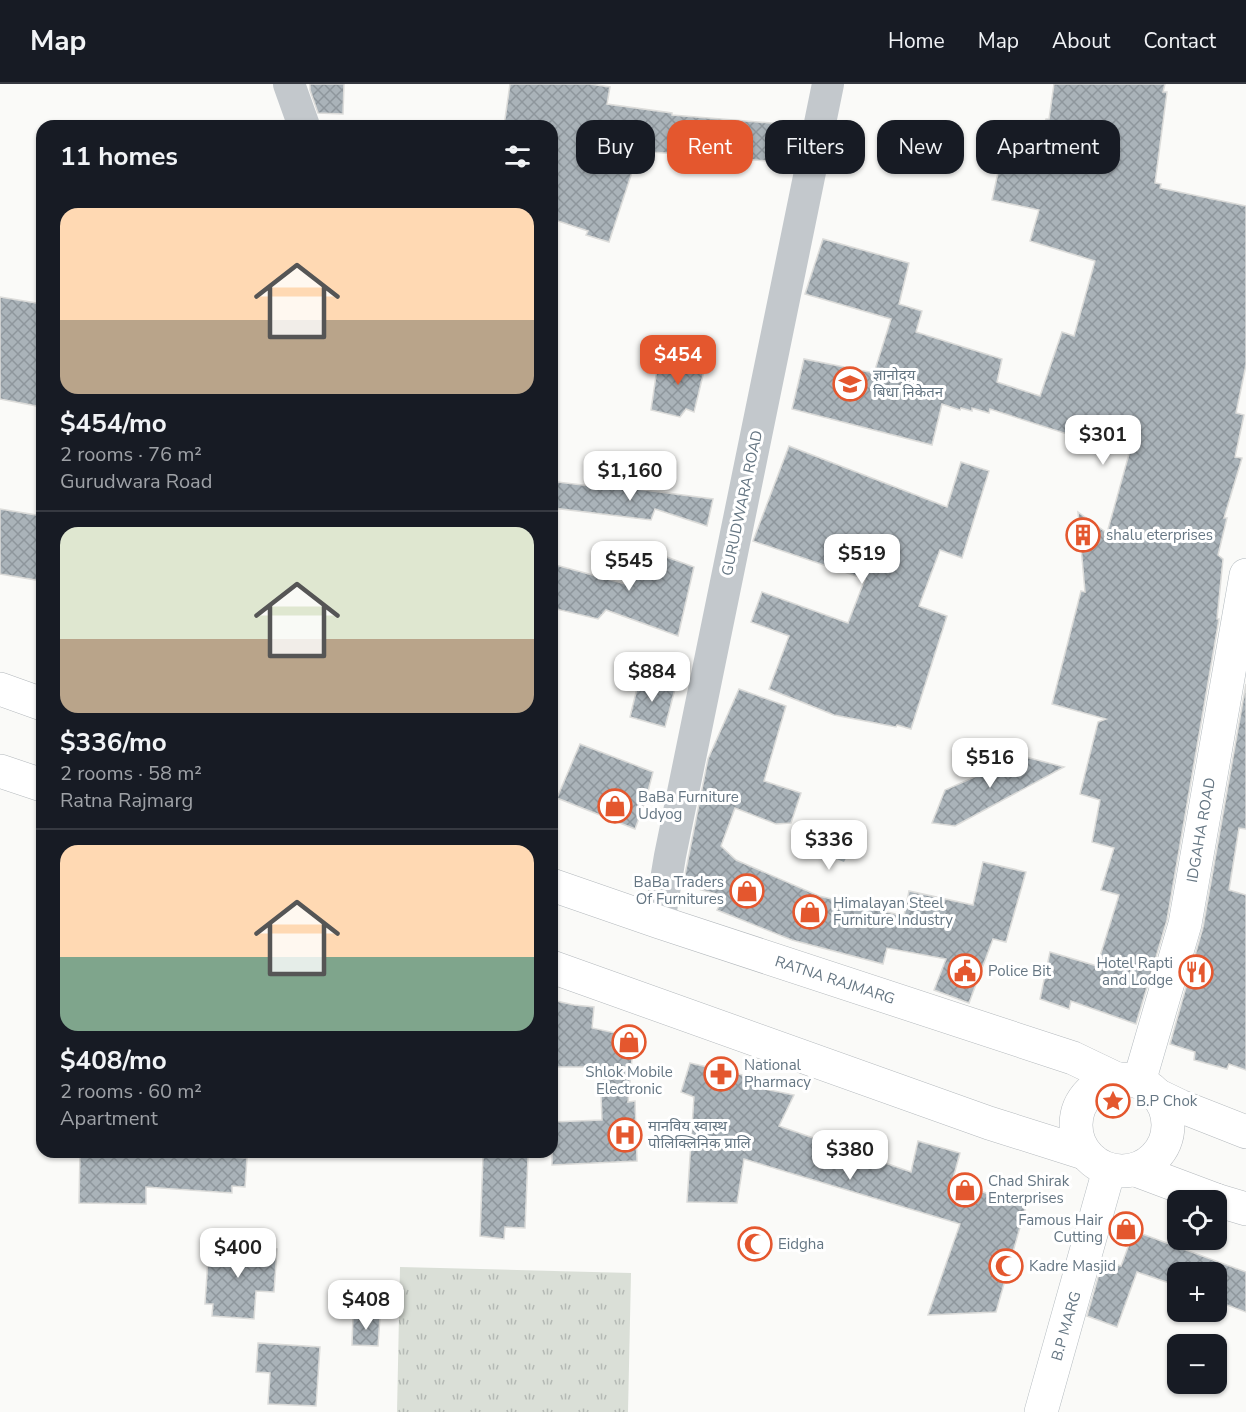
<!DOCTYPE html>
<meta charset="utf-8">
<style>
body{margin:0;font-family:"Nunito Sans","Noto Sans Devanagari",sans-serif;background:#242831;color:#f1f3f6;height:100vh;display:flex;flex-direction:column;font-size:22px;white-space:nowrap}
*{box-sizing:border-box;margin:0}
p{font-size:20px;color:#9ea1a6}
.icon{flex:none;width:33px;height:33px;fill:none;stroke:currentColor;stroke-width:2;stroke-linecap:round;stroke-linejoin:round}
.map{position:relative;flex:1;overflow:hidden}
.sheet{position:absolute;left:36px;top:36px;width:522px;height:1038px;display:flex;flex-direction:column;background:#171b24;border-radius:18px;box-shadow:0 2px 4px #0004}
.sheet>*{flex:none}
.top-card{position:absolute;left:576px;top:36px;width:570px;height:54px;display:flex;gap:12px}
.fabs{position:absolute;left:1167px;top:1106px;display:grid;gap:12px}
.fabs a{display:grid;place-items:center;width:60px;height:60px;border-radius:12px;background:#171b24;box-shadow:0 2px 4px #0004;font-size:30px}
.price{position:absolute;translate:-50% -51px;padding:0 14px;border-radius:12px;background:#fff;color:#222;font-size:20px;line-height:39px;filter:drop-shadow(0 2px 3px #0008)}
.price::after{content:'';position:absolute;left:50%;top:36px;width:18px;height:14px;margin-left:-9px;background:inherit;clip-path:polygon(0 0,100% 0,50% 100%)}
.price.active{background:#e4572e;color:#fff}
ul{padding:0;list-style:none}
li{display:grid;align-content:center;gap:12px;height:318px;padding:0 24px}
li+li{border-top:2px solid #363941}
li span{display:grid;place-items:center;height:186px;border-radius:18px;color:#555}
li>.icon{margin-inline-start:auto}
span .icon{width:108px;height:108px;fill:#fffc;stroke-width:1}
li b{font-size:26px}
h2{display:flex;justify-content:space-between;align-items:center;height:72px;padding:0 24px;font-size:26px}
.chip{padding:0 21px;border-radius:18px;background:#171b24;box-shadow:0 2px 4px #0004;font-size:21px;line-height:54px}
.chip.active{background:#e4572e;color:#fff}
header{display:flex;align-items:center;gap:36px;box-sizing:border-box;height:84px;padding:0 30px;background:#171b24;border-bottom:2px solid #363941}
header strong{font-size:28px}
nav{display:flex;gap:33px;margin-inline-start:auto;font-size:21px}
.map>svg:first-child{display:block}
.grass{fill:url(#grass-tufts)}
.water{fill:#bbc7cb}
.building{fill:url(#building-cross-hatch);stroke:#dcdcda;stroke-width:1.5}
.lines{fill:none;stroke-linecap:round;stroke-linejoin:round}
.secondary-casing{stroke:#b3babf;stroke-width:34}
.highway-casing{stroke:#b4b9bd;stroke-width:34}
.street{stroke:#c3c8cc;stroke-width:32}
.secondary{stroke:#fff;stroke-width:33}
.highway{stroke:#fff;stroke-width:33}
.labels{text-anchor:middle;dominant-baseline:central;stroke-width:6;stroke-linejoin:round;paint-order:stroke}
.poi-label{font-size:15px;fill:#657683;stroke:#fff;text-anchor:start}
.street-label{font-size:15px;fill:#657683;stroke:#fff}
</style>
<header>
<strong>Map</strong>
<nav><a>Home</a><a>Map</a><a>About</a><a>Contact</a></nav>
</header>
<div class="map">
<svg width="1246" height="1328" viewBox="0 0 1246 1328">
<defs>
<pattern id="grass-tufts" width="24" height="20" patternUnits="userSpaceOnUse" patternTransform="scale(1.5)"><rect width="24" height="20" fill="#dadfd7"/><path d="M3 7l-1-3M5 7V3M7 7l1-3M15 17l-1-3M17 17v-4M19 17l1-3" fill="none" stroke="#b4b9b4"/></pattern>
<pattern id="building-cross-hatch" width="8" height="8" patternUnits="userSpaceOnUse" patternTransform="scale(1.5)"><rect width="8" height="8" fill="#aab3b9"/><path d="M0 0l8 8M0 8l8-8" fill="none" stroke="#8e969c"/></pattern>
</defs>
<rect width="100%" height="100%" fill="#fafaf8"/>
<polygon class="grass" points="400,1183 631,1189 628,1328 397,1328"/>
<polygon class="water" points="820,752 853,761 844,778 809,764"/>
<g class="building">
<polygon points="310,0 344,0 343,30 318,29 310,6"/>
<polygon points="510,0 590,0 610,3 607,20 672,29 672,31 796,41 793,79 639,67 609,158 586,151 588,147 552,135 552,42 504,42"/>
<polygon points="1054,0 1165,0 1163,8 1167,8 1155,99 1161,100 1160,104 1246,122 1246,281 1236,329 1244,331 1235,373 1242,374 1224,434 1227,434 1218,471 1223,475 1217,535 1219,535 1167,836 1136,940 1071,917 1069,925 1040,915 1050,868 1097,882 1119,811 1101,806 1114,764 1092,758 1100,716 1080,710 1098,638 1106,635 1052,620 1081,507 1085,508 1078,428 1107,449 1129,370 990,325 989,329 972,324 972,327 961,324 960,326 942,320 932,361 792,325 804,275 874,289 891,235 805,210 823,155 909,179 899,220 922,227 916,248 1002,275 997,298 1040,312 1062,248 1074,252 1095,177 1030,157 1039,126 992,116 1007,47 1042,55 1046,35 1049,35"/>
<polygon points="0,213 42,220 42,323 0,315"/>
<polygon points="678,271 706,279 694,328 686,325 680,333 651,326 658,278 675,280"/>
<polygon points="789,362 947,423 961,378 989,387 962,474 940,466 919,522 947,532 911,645 897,641 896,643 834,631 769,605 789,552 751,538 762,508 848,539 865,495 753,457"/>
<polygon points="557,398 591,402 591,399 713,415 707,442 655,425 651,436 553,424"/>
<polygon points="0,425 42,432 42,497 0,490"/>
<polygon points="634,461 694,483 678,552 606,526 598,535 552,524 552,480 626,500"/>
<polygon points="639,596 675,605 665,643 630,633"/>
<polygon points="1246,600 1246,745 1239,744 1229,806 1246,811 1246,986 1229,980 1227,985 1194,976 1195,968 1170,960 1203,843"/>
<polygon points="739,605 786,622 764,697 801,709 791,739 776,740 735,724 721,762 736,776 819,812 904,832 909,807 973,821 983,778 1026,788 1006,858 993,855 969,919 934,906 946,875 887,864 883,880 792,856 717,826 724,812 683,801 708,675"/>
<polygon points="580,660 653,688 646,715 635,745 557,714"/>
<polygon points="1022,672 1064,683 955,742 932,739 945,706"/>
<polygon points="552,916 574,921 594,923 592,944 634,953 628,1018 635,1017 637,1077 552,1081 552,1038 602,1036 600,983 552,983"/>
<polygon points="690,979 756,994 755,1003 794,1011 779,1042 911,1088 918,1057 960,1069 952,1098 1026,1122 996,1228 928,1231 960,1140 744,1075 737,1119 687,1118 694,1013 681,1008"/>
<polygon points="80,1068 155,1068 247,1074 245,1103 232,1102 232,1109 146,1103 146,1120 79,1119"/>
<polygon points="483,1072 528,1073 525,1144 505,1143 504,1155 480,1152"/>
<polygon points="1134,1147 1246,1188 1246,1228 1216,1217 1216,1188 1178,1188 1178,1202 1137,1188 1117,1243 1087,1232 1103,1176 1121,1182"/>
<polygon points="209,1160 277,1165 274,1208 256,1207 254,1235 212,1232 213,1220 205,1220"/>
<polygon points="353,1231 380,1233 378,1262 352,1261"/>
<polygon points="258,1259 320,1263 316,1322 268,1320 270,1289 256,1288"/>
</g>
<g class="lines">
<defs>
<g id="secondary">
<polyline points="1139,998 1185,840 1246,491"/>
<polyline points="1041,1328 1109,1086"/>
</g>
<g id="highway">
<polyline points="0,605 42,620"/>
<polyline points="0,687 42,701"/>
<polyline points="552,801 659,838 1073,974 1117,995"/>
<polyline points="552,883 989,1039 1084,1069"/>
<circle cx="1122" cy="1041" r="46"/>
<polyline points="1157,1011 1180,1022 1246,1048"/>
<polyline points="1136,1086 1216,1116"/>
<polyline points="1216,1116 1246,1125"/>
</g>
</defs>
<use href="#secondary" class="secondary-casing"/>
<use href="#highway" class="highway-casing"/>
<g class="street">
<polyline points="289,0 304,42"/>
<polyline points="659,838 670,772 828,0"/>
</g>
<use href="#secondary" class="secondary"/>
<use href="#highway" class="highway"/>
</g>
<defs>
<symbol id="school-ring" viewBox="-11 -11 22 22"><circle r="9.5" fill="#fff" stroke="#e4572e" stroke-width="1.5"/><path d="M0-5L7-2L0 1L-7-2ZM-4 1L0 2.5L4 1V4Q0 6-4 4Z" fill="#e4572e"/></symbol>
<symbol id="building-ring" viewBox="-11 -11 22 22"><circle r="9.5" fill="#fff" stroke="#e4572e" stroke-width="1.5"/><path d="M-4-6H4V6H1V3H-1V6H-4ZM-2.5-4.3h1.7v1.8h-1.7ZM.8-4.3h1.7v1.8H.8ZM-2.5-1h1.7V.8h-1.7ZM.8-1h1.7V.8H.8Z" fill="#e4572e"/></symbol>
<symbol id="shop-ring" viewBox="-11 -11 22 22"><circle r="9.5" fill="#fff" stroke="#e4572e" stroke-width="1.5"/><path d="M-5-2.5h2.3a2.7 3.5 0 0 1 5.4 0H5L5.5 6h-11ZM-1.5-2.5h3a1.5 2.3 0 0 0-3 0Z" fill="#e4572e"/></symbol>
<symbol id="civic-ring" viewBox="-11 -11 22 22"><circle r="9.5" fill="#fff" stroke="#e4572e" stroke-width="1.5"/><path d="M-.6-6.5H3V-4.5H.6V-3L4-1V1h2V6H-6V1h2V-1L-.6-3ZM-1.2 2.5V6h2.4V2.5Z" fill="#e4572e"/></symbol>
<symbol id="restaurant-ring" viewBox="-11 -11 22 22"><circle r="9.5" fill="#fff" stroke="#e4572e" stroke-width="1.5"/><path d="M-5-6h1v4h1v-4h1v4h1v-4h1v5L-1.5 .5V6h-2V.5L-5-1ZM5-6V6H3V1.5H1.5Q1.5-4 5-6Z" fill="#e4572e"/></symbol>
<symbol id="pharmacy-ring" viewBox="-11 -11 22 22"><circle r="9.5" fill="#fff" stroke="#e4572e" stroke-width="1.5"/><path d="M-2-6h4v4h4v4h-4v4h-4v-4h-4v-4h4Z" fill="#e4572e"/></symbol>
<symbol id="sight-ring" viewBox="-11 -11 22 22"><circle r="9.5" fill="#fff" stroke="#e4572e" stroke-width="1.5"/><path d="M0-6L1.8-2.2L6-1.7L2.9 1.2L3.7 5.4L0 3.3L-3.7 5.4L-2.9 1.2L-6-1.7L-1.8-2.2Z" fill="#e4572e"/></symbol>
<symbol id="hospital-ring" viewBox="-11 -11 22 22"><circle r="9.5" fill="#fff" stroke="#e4572e" stroke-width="1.5"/><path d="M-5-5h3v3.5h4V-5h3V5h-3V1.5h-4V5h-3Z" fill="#e4572e"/></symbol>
<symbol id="mosque-ring" viewBox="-11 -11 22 22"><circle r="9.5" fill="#fff" stroke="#e4572e" stroke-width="1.5"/><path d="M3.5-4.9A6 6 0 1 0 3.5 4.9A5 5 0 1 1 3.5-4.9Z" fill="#e4572e"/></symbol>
</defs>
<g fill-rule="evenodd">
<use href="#school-ring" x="831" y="281" width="38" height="38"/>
<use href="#building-ring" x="1064" y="432" width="38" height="38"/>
<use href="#shop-ring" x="596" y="703" width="38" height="38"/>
<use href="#shop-ring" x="728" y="788" width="38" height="38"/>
<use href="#shop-ring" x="791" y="809" width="38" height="38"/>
<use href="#civic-ring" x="946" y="868" width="38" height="38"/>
<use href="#restaurant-ring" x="1177" y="869" width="38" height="38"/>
<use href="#shop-ring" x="610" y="939" width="38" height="38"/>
<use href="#pharmacy-ring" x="702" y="971" width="38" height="38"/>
<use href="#sight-ring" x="1094" y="998" width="38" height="38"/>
<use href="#hospital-ring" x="606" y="1032" width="38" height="38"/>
<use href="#shop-ring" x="946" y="1087" width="38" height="38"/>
<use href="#shop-ring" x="1107" y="1126" width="38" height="38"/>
<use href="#mosque-ring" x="736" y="1141" width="38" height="38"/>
<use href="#mosque-ring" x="987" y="1163" width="38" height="38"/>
</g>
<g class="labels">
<g class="poi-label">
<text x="873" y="291">ज्ञानाेदय<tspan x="873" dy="17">बिधा निकेतन</tspan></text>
<text x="1106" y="451">shalu eterprises</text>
<text x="638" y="713">BaBa Furniture<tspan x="638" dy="17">Udyog</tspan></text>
<text x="724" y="798" text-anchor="end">BaBa Traders<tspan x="724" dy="17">Of Furnitures</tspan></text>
<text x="833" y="819">Himalayan Steel<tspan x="833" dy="17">Furniture Industry</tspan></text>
<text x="1173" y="879" text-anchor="end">Hotel Rapti<tspan x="1173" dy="17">and Lodge</tspan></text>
<text x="988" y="887">Police Bit</text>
<text x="744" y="981">National<tspan x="744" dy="17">Pharmacy</tspan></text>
<text x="629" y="988" text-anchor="middle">Shlok Mobile<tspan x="629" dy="17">Electronic</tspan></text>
<text x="1136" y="1017">B.P Chok</text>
<text x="648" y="1042">मानविय स्वास्थ<tspan x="648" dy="17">पोलिक्लिनिक प्रालि</tspan></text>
<text x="988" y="1097">Chad Shirak<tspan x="988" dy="17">Enterprises</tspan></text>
<text x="1103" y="1136" text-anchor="end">Famous Hair<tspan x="1103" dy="17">Cutting</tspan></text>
<text x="778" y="1160">Eidgha</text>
<text x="1029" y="1182">Kadre Masjid</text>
</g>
<g class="street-label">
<text transform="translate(742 419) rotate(-78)">GURUDWARA ROAD</text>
<text transform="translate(1201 746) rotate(-80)">IDGAHA ROAD</text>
<text transform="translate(835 896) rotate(18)">RATNA RAJMARG</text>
<text transform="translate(1066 1242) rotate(-74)">B.P MARG</text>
</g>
</g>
</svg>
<div class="fabs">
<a><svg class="icon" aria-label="locate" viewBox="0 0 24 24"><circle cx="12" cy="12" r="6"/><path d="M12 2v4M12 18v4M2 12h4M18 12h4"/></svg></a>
<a>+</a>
<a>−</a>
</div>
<b class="price active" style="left:678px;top:302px">$454</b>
<b class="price" style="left:1103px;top:382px">$301</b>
<b class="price" style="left:630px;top:418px">$1,160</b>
<b class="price" style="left:862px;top:501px">$519</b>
<b class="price" style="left:629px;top:508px">$545</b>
<b class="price" style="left:652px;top:619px">$884</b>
<b class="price" style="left:990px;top:705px">$516</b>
<b class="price" style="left:829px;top:787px">$336</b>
<b class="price" style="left:850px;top:1097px">$380</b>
<b class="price" style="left:238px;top:1195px">$400</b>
<b class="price" style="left:366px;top:1247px">$408</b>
<div class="top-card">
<a class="chip">Buy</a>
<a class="chip active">Rent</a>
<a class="chip">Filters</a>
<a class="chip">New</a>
<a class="chip">Apartment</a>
</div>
<section class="sheet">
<h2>11 homes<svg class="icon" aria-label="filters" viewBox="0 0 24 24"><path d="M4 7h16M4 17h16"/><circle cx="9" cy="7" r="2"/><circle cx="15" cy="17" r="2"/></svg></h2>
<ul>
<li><span style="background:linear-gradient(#ffd9b3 60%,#b9a48a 0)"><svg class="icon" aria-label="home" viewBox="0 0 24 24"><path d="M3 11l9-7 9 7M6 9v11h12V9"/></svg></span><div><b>$454/mo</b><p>2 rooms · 76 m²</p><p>Gurudwara Road</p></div></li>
<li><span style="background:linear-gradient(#dfe7d0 60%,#b9a48a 0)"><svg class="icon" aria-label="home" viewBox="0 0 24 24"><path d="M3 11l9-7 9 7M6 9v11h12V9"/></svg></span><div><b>$336/mo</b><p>2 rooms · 58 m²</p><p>Ratna Rajmarg</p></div></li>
<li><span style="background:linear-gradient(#ffd9b3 60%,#7fa58c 0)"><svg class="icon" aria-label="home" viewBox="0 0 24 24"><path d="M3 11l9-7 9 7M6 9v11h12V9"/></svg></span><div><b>$408/mo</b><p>2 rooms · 60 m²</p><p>Apartment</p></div></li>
</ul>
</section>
</div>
